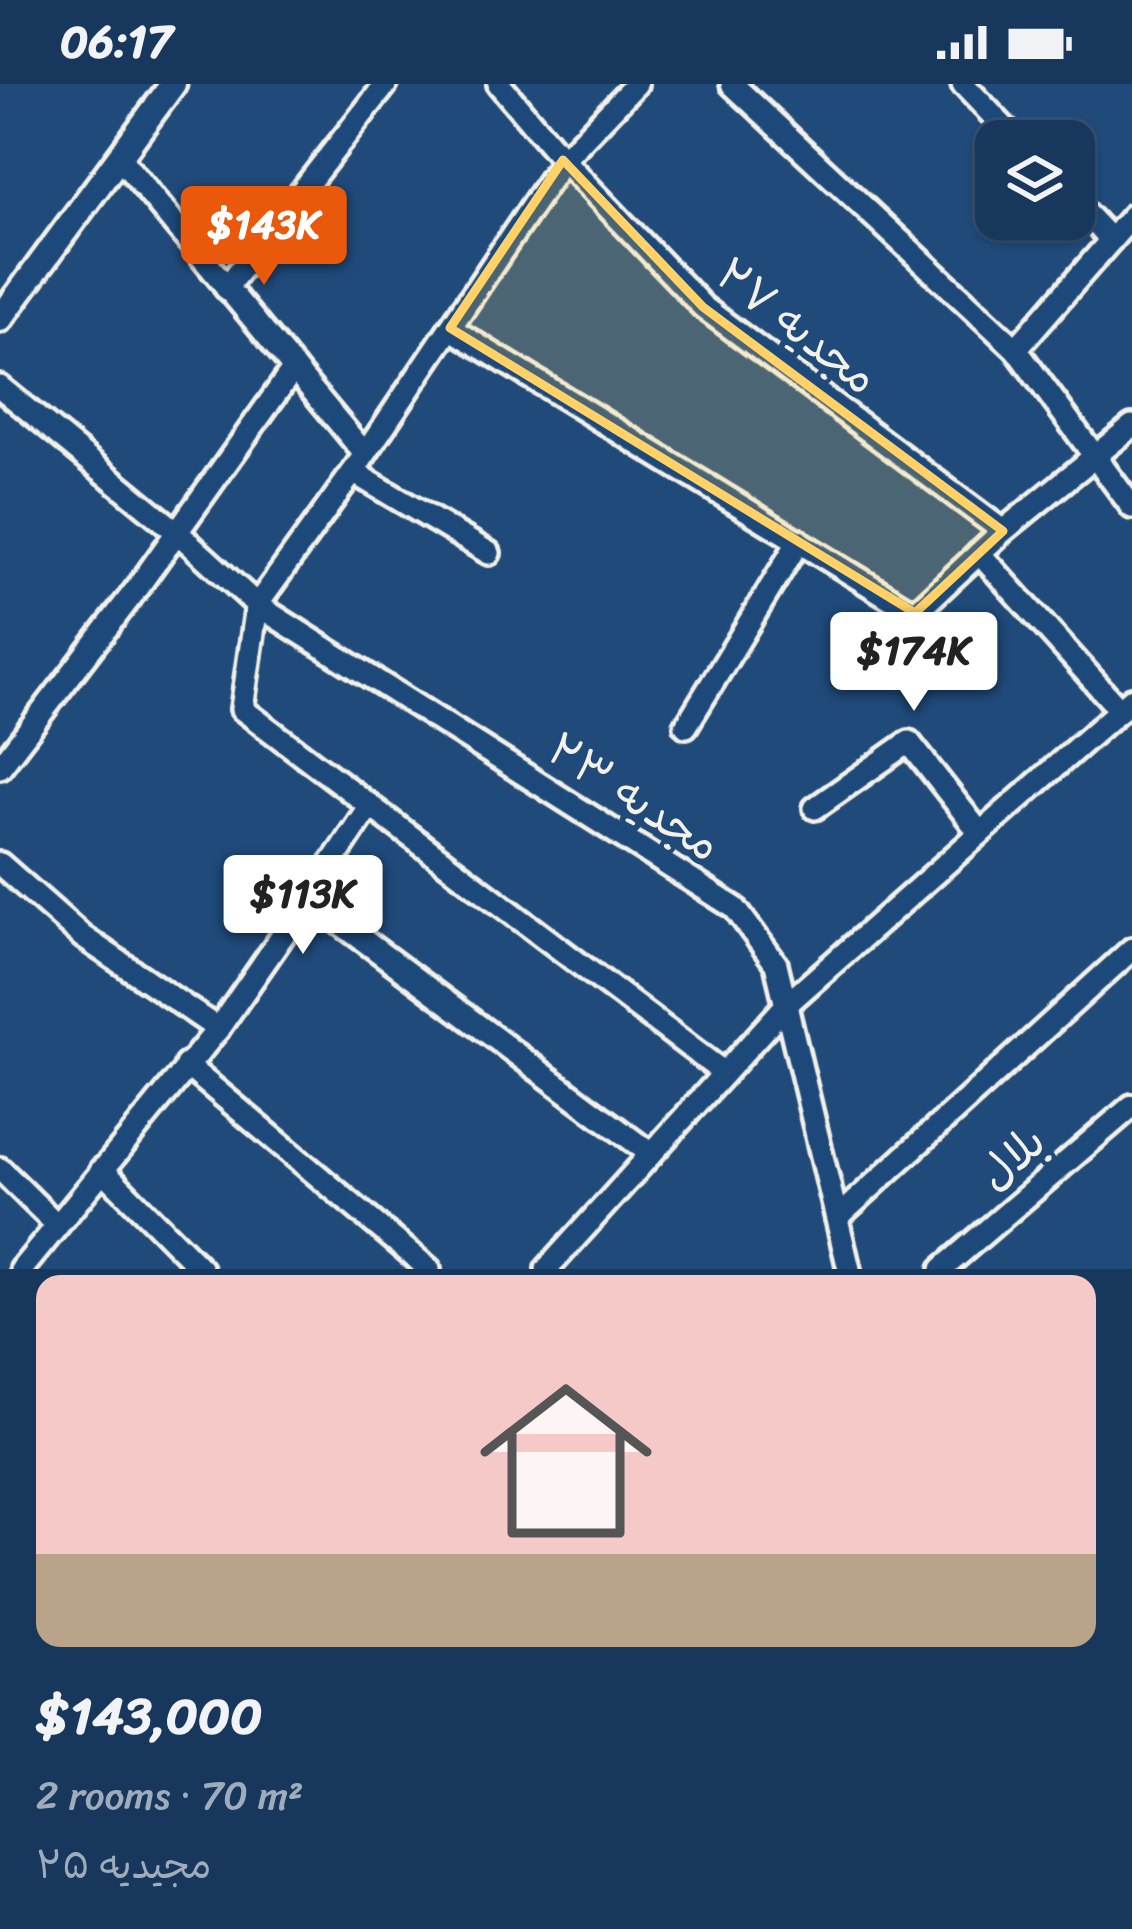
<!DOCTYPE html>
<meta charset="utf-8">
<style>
body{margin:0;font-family:Sriracha,"Playpen Sans Arabic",sans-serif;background:#244365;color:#f1f3f6;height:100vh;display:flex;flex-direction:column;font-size:45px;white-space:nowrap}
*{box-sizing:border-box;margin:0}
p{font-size:39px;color:#9eacbb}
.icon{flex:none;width:66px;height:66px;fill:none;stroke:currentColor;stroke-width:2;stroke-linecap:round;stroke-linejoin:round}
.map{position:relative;height:1185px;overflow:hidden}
.panel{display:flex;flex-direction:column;background:#17385c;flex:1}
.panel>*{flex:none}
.fabs{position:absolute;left:975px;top:36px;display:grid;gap:24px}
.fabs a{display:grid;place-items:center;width:120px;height:120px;border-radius:24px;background:#17385c;box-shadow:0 3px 9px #0004,0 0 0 3px #365272;font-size:60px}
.price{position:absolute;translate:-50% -102px;padding:0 27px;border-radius:12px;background:#fff;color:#222;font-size:39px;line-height:78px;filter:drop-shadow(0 3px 6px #0008)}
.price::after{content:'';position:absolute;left:50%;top:72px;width:36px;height:27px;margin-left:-18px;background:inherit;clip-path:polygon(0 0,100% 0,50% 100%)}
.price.current{background:#ea580c;color:#fff}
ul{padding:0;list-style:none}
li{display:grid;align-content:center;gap:24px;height:636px;padding:0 36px}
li+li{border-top:3px solid #365272}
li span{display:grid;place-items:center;height:372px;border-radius:24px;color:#555}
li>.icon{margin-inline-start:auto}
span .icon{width:216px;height:216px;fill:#fffc;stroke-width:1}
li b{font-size:51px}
.status{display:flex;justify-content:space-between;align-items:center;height:84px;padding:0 60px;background:#17385c;direction:ltr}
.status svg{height:33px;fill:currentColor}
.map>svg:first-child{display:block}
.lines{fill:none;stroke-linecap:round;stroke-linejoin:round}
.minor-casing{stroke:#f4f1e8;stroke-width:30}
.tertiary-casing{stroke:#f4f1e8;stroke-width:33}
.minor{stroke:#1f4a7a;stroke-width:21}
.tertiary{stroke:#1f4a7a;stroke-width:24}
.marked{fill:#ffd166;fill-opacity:0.2;stroke:#ffd166;stroke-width:9;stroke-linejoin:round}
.labels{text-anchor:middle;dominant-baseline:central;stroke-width:12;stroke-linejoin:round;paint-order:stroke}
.street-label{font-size:45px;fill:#f4f1e8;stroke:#1f4a7a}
</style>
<div class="status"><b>06:17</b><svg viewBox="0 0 49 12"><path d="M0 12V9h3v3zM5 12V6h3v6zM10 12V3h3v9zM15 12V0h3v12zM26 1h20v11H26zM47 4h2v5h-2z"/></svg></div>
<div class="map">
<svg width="1132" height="1185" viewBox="0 0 1132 1185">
<rect width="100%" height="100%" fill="#1f4a7a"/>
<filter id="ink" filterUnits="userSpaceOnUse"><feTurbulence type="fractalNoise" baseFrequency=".00833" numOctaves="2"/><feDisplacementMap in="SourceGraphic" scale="24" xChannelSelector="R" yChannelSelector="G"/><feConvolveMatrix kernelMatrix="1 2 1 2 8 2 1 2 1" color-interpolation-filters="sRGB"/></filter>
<g filter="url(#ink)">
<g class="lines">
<defs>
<g id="minor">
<polyline points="499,0 563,76 703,223 1003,447"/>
<polyline points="636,0 563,76 353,388 257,521 242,625 724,989"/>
<polyline points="732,0 1016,265 1132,423"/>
<polyline points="963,0 1017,57"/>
<polyline points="119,73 365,370"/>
<polyline points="1074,117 1111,156"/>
<polyline points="226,204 386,0"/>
<polyline points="450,244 915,529 1003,447 1132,342"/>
<polyline points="1016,265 1132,132"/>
<polyline points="0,303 178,449 257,521 735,824 776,880 849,1185"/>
<polyline points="353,388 489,469"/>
<polyline points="979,469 1120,626"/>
<polyline points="686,642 799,457"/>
<polyline points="0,683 135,507 294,284"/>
<polyline points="815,724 909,658 980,749"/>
<polyline points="0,780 83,853 218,945"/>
<polyline points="308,815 370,721"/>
<polyline points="186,981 429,1185"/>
<polyline points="0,1085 57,1141"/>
<polyline points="102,1085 201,1185"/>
<polyline points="837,1134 1132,865"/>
<polyline points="22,1185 218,945 308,815 651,1070"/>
<polyline points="547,1185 786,921 1132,615"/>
<polyline points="942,1185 1132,1022"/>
</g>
<polyline id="tertiary" points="0,235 173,0"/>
</defs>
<use href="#minor" class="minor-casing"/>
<use href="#tertiary" class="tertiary-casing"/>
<use href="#minor" class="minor"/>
<use href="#tertiary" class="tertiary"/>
</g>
</g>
<path class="marked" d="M563 76 703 223 1003 447 915 529 450 244Z"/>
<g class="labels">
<g class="street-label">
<text transform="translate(797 242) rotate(38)">مجدیه ۲۷</text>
<text transform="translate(634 713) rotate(33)">مجدیه ۲۳</text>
<text transform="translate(1012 1074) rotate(-41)">بلال</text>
</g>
</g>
</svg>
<div class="fabs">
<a><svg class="icon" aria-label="layers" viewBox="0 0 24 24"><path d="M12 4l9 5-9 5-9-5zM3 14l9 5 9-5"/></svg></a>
</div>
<b class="price current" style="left:264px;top:204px">$143K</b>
<b class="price" style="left:914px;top:630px">$174K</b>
<b class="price" style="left:303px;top:873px">$113K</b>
</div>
<section class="panel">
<ul>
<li><span style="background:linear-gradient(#f6c9c9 75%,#b9a48a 0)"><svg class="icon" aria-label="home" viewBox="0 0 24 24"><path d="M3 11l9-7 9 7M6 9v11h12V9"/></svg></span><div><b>$143,000</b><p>2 rooms · 70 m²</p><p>مجیدیه ۲۵</p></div></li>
</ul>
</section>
